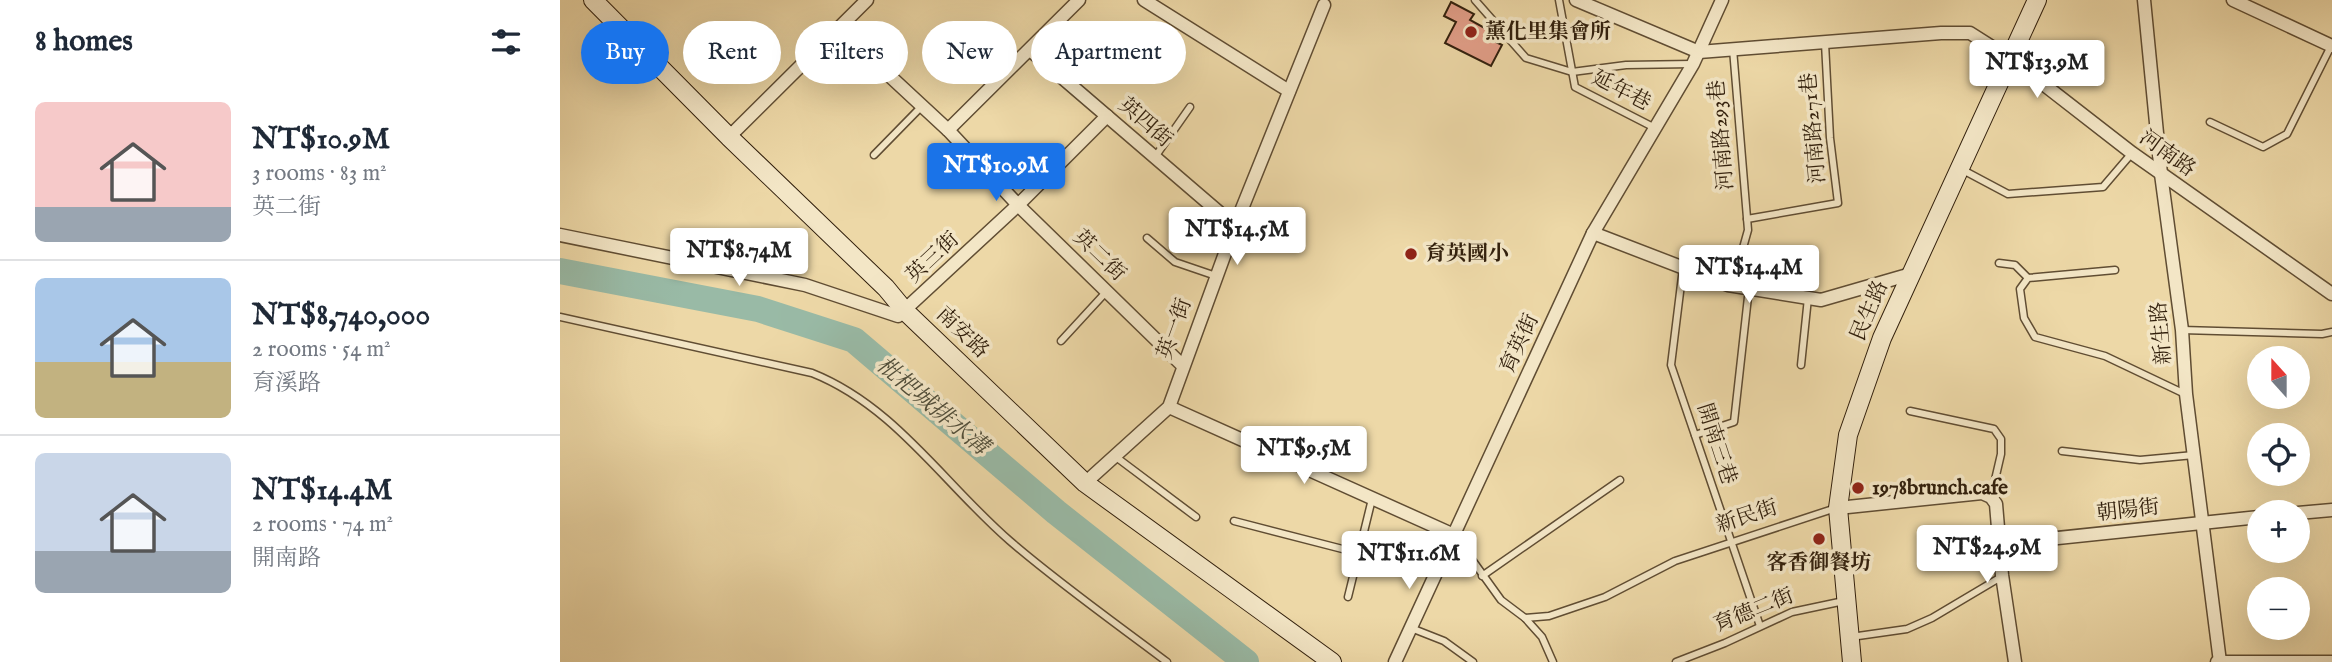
<!DOCTYPE html>
<meta charset="utf-8">
<style>
body{margin:0;font-family:"IM FELL English","Noto Serif TC",serif;background:#f2f2f3;color:#1f2937;height:100vh;display:flex;flex-direction:column;font-size:26px;white-space:nowrap}
*{box-sizing:border-box;margin:0}
p{font-size:23px;color:#747a83}
.icon{flex:none;width:38px;height:38px;fill:none;stroke:currentColor;stroke-width:2;stroke-linecap:round;stroke-linejoin:round}
.map{position:relative;flex:1;overflow:hidden}
.drawer{display:flex;flex-direction:column;background:#fff;width:560px}
.drawer>*{flex:none}
.hud{position:absolute;left:21px;top:21px;width:665px;height:63px;display:flex;gap:14px}
.needle{width:46px;rotate:339deg}
.fabs{position:absolute;left:1687px;top:346px;display:grid;gap:14px}
.fabs a{display:grid;place-items:center;width:63px;height:63px;border-radius:50%;background:#fff;box-shadow:0 7px 28px #0002;font-size:35px}
.price{position:absolute;translate:-50% -60px;padding:0 16px;border-radius:7px;background:#fff;color:#222;font-size:23px;line-height:46px;filter:drop-shadow(0 2px 4px #0008)}
.price::after{content:'';position:absolute;left:50%;top:42px;width:21px;height:16px;margin-left:-10px;background:inherit;clip-path:polygon(0 0,100% 0,50% 100%)}
.price.on{background:#1a73e8;color:#fff}
ul{padding:0;list-style:none}
li{display:flex;align-items:center;gap:21px;height:175px;padding:0 35px}
li+li{border-top:2px solid #e0e1e3}
li span{display:grid;place-items:center;flex:none;width:196px;height:140px;border-radius:10px;color:#555}
li>.icon{margin-inline-start:auto}
span .icon{width:84px;height:84px;fill:#fffc;stroke-width:1}
li b{font-size:30px}
h2{display:flex;justify-content:space-between;align-items:center;height:84px;padding:0 35px;font-size:30px}
.chip{padding:0 24px;border-radius:32px;background:#fff;box-shadow:0 7px 28px #0002;font-size:24px;line-height:63px}
.chip.on{background:#1a73e8;color:#fff}
main{display:flex;flex:1;min-height:0}
.map>svg:first-child{display:block}
.lines{fill:none;stroke-linecap:round;stroke-linejoin:round}
.river{stroke:#99baa6;stroke-width:26}
.building{fill:#e29e88;stroke:#311f0c;stroke-width:2}
.lane-casing{stroke:#604d33;stroke-width:9}
.street-casing{stroke:#604d33;stroke-width:15}
.secondary-casing{stroke:#311f0c;stroke-width:20}
.lane{stroke:#f3e6c6;stroke-width:6}
.street{stroke:#f3e6c6;stroke-width:12}
.secondary{stroke:#f3e6c6;stroke-width:18}
.poi-dot{fill:#8f2418;stroke:#f3e6c6;stroke-width:2.5}
.labels{text-anchor:middle;dominant-baseline:central;stroke-width:7;stroke-linejoin:round;paint-order:stroke}
.poi-label{font-size:21px;font-weight:bold;fill:#311f0c;stroke:#f3e6c6;text-anchor:start}
.street-label{font-size:21px;fill:#311f0c;stroke:#f3e6c6}
.water-label{font-size:23px;font-style:italic;fill:#504e3a;stroke:#f3e6c6}
</style>
<main>
<section class="drawer">
<h2>8 homes<svg class="icon" aria-label="filters" viewBox="0 0 24 24"><path d="M4 7h16M4 17h16"/><circle cx="9" cy="7" r="2"/><circle cx="15" cy="17" r="2"/></svg></h2>
<ul>
<li><span style="background:linear-gradient(#f6c9c9 75%,#9aa5b1 0)"><svg class="icon" aria-label="home" viewBox="0 0 24 24"><path d="M3 11l9-7 9 7M6 9v11h12V9"/></svg></span><div><b>NT$10.9M</b><p>3 rooms · 83 m²</p><p>英二街</p></div></li>
<li><span style="background:linear-gradient(#a9c7e8 60%,#c2b280 0)"><svg class="icon" aria-label="home" viewBox="0 0 24 24"><path d="M3 11l9-7 9 7M6 9v11h12V9"/></svg></span><div><b>NT$8,740,000</b><p>2 rooms · 54 m²</p><p>育溪路</p></div></li>
<li><span style="background:linear-gradient(#c9d6e8 70%,#9aa5b1 0)"><svg class="icon" aria-label="home" viewBox="0 0 24 24"><path d="M3 11l9-7 9 7M6 9v11h12V9"/></svg></span><div><b>NT$14.4M</b><p>2 rooms · 74 m²</p><p>開南路</p></div></li>
</ul>
</section>
<div class="map">
<svg width="1772" height="662" viewBox="0 0 1772 662">
<rect width="100%" height="100%" fill="#edd8a7"/>
<filter id="stains"><feTurbulence type="fractalNoise" baseFrequency=".00286" numOctaves="4"/><feColorMatrix values="0 0 0 0 .2 0 0 0 0 .09 0 0 0 0 .02 0 0 0 .5 -.17"/></filter>
<radialGradient id="worn" r=".72"><stop offset=".6" stop-color="#630" stop-opacity="0"/><stop offset="1" stop-color="#630" stop-opacity=".3"/></radialGradient>
<g class="lines">
<polyline class="river" points="0,271 198,309 294,340 496,512 686,662"/>
</g>
<polygon class="building" points="891,2 914,14 910,20 939,36 936,42 942,45 931,66 885,43 896,22 884,16"/>
<g class="lines">
<defs>
<g id="lane">
<polyline points="915,0 966,58 1012,72 1066,65 1133,64"/>
<polyline points="999,0 1015,87 1095,128"/>
<polyline points="1650,122 1703,147 1727,134 1771,46"/>
<polyline points="314,155 362,106"/>
<polyline points="595,157 630,107"/>
<polyline points="1401,169 1448,194 1543,187 1572,153"/>
<polyline points="1187,219 1278,203 1270,138 1265,43"/>
<polyline points="587,238 615,262 656,276"/>
<polyline points="1439,263 1455,265 1468,278"/>
<polyline points="1123,268 1111,365 1200,626"/>
<polyline points="1555,270 1468,278 1460,289 1464,318 1475,337 1545,356 1625,394"/>
<polyline points="1168,284 1181,255 1188,230 1173,49"/>
<path d="M0 317 252 373C335 406 384 484 450 541 500 584 554 622 607 662"/>
<polyline points="1622,330 1762,334 1772,332"/>
<polyline points="501,341 547,291"/>
<polyline points="1241,365 1248,298"/>
<polyline points="1350,411 1434,429 1441,439 1441,454 1431,497"/>
<polyline points="1135,435 1174,422 1189,288"/>
<polyline points="1502,451 1580,460 1634,455"/>
<polyline points="556,457 636,517"/>
<polyline points="674,521 798,553"/>
<polyline points="895,536 941,600 965,618 982,637 993,662"/>
<polyline points="922,576 1060,480"/>
<polyline points="788,597 812,499"/>
<polyline points="965,618 989,616 1045,597 1115,561 1276,508"/>
<polyline points="851,628 884,641 913,662"/>
<polyline points="1291,637 1347,629 1372,618 1441,577"/>
<polyline points="1116,662 1165,643 1232,612 1284,601"/>
</g>
<g id="street">
<polyline points="584,0 729,91"/>
<polyline points="1016,0 1139,52 1381,33 1410,33 1451,59 1572,153 1772,294"/>
<polyline points="1584,0 1601,174 1622,330 1626,394 1660,662"/>
<polyline points="1673,0 1772,46"/>
<polyline points="278,28 388,130 458,205 622,365"/>
<polyline points="470,50 675,226"/>
<polyline points="388,130 519,0"/>
<polyline points="169,137 307,0"/>
<polyline points="1033,233 1168,285 1261,300 1351,274"/>
<polyline points="0,235 245,285 338,316 458,205 547,116"/>
<polyline points="609,407 894,535"/>
<polyline points="525,483 609,407 675,226 764,5"/>
<polyline points="1278,508 1422,493 1431,497 1436,504 1442,575 1455,662"/>
<polyline points="1738,513 1772,510"/>
<polyline points="1440,544 1699,517"/>
<polyline points="835,662 1033,233 1133,64 1162,0"/>
<polyline points="1657,662 1772,662"/>
</g>
<g id="secondary">
<polyline points="33,0 169,137 326,288 345,311 525,483 772,662"/>
<polyline points="1292,662 1278,508 1288,435 1322,338 1477,0"/>
</g>
</defs>
<use href="#lane" class="lane-casing"/>
<use href="#street" class="street-casing"/>
<use href="#secondary" class="secondary-casing"/>
<use href="#lane" class="lane"/>
<use href="#street" class="street"/>
<use href="#secondary" class="secondary"/>
</g>
<g class="poi-dot">
<circle cx="911" cy="32" r="7"/>
<circle cx="851" cy="254" r="7"/>
<circle cx="1298" cy="488" r="7"/>
<circle cx="1259" cy="539" r="7"/>
</g>
<g class="labels">
<g class="poi-label">
<text x="925" y="32">薰化里集會所</text>
<text x="865" y="254">育英國小</text>
<text x="1312" y="488">1978brunch.cafe</text>
<text x="1259" y="563" text-anchor="middle">客香御餐坊</text>
</g>
<g class="street-label">
<text transform="translate(1061 91) rotate(27)">延年巷</text>
<text transform="translate(585 123) rotate(41)">英四街</text>
<text transform="translate(1254 128) rotate(-95)">河南路271巷</text>
<text transform="translate(1162 135) rotate(-95)">河南路293巷</text>
<text transform="translate(1607 154) rotate(36)">河南路</text>
<text transform="translate(539 256) rotate(44)">英二街</text>
<text transform="translate(373 258) rotate(-43)">英三街</text>
<text transform="translate(1310 311) rotate(-67)">民生路</text>
<text transform="translate(615 329) rotate(-70)">英一街</text>
<text transform="translate(402 333) rotate(44)">南安路</text>
<text transform="translate(1602 333) rotate(-95)">新生路</text>
<text transform="translate(960 344) rotate(-65)">育英街</text>
<text transform="translate(1156 444) rotate(72)">開南三巷</text>
<text transform="translate(1568 511) rotate(-6)">朝陽街</text>
<text transform="translate(1187 517) rotate(-18)">新民街</text>
<text transform="translate(1194 611) rotate(-22)">育德二街</text>
</g>
<g class="water-label">
<text transform="translate(372 406) rotate(40)">枇杷城排水溝</text>
</g>
</g>
<rect width="100%" height="100%" filter="url(#stains)"/>
<rect width="100%" height="100%" fill="url(#worn)"/>
</svg>
<div class="fabs">
<a><svg class="needle" viewBox="-14 -14 28 28"><path d="M0-13l5 13h-10z" fill="#e53935"/><path d="M0 13l5-13h-10z" fill="#747a83"/></svg></a>
<a><svg class="icon" aria-label="locate" viewBox="0 0 24 24"><circle cx="12" cy="12" r="6"/><path d="M12 2v4M12 18v4M2 12h4M18 12h4"/></svg></a>
<a>+</a>
<a>−</a>
</div>
<b class="price" style="left:1477px;top:100px">NT$13.9M</b>
<b class="price on" style="left:436px;top:203px">NT$10.9M</b>
<b class="price" style="left:677px;top:267px">NT$14.5M</b>
<b class="price" style="left:179px;top:288px">NT$8.74M</b>
<b class="price" style="left:1189px;top:305px">NT$14.4M</b>
<b class="price" style="left:744px;top:486px">NT$9.5M</b>
<b class="price" style="left:1427px;top:585px">NT$24.9M</b>
<b class="price" style="left:849px;top:591px">NT$11.6M</b>
<div class="hud">
<a class="chip on">Buy</a>
<a class="chip">Rent</a>
<a class="chip">Filters</a>
<a class="chip">New</a>
<a class="chip">Apartment</a>
</div>
</div>
</main>
